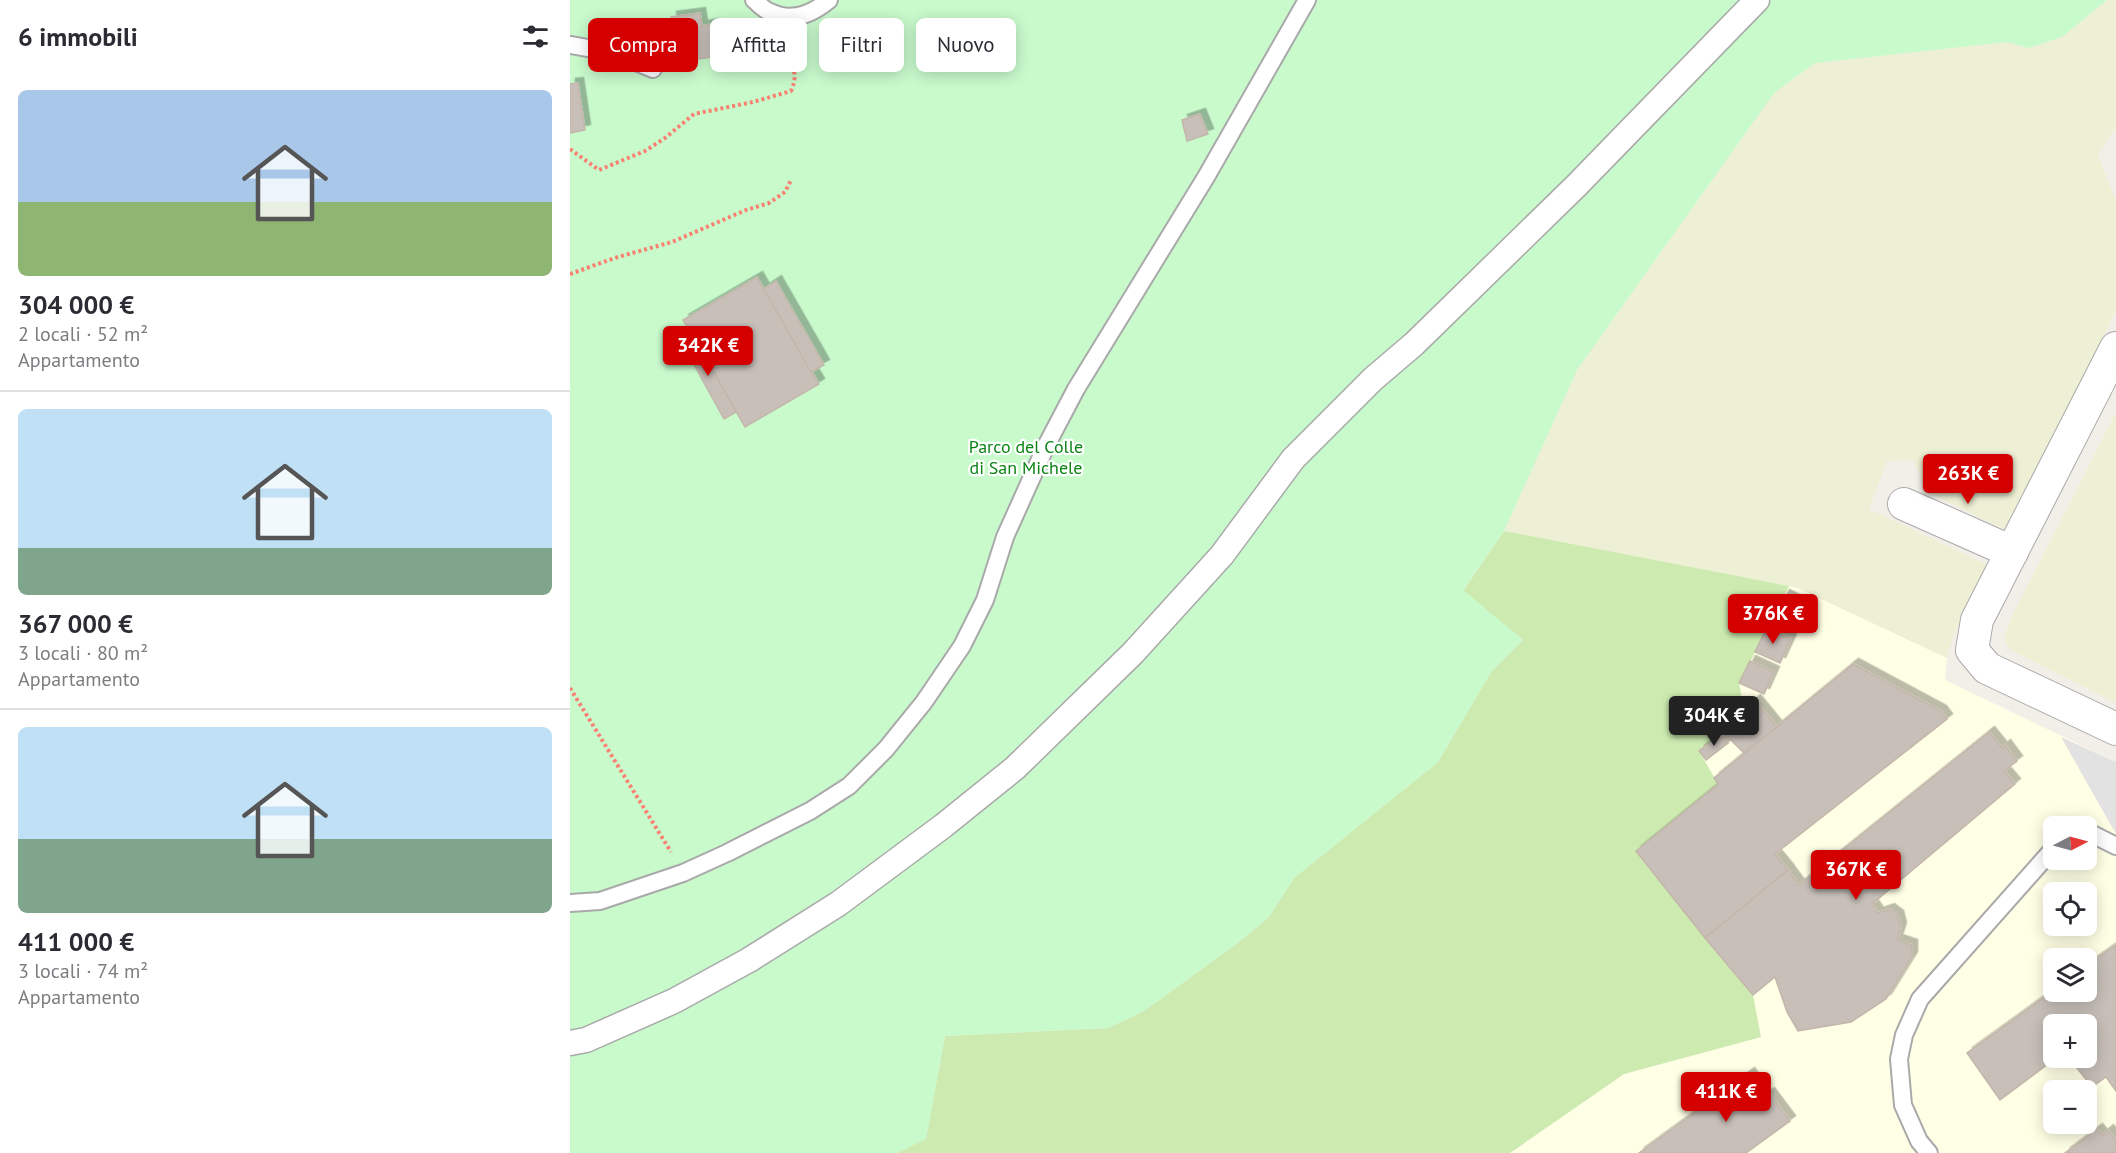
<!DOCTYPE html>
<html lang="it">
<meta charset="utf-8">
<style>
body{margin:0;font-family:"PT Sans",sans-serif;background:#f2f2f3;color:#2b2b33;height:100vh;display:flex;flex-direction:column;font-size:22px;white-space:nowrap}
*{box-sizing:border-box;margin:0}
p{font-size:20px;color:#7c7c81}
.icon{flex:none;width:33px;height:33px;fill:none;stroke:currentColor;stroke-width:2;stroke-linecap:round;stroke-linejoin:round}
.map{position:relative;flex:1;overflow:hidden}
.side{display:flex;flex-direction:column;background:#fff;width:570px}
.side>*{flex:none}
.top-card{position:absolute;left:18px;top:18px;width:570px;height:54px;display:flex;gap:12px}
.needle{width:39px;rotate:84deg}
.fabs{position:absolute;left:1473px;top:816px;display:grid;gap:12px}
.fabs a{display:grid;place-items:center;width:54px;height:54px;border-radius:9px;background:#fff;box-shadow:0 3px 15px #0003;font-size:30px}
.price{position:absolute;translate:-50% -51px;padding:0 14px;border-radius:6px;background:#d40000;color:#fff;font-size:20px;line-height:39px;filter:drop-shadow(0 2px 3px #0008)}
.price::after{content:'';position:absolute;left:50%;top:36px;width:18px;height:14px;margin-left:-9px;background:inherit;clip-path:polygon(0 0,100% 0,50% 100%)}
.price.current{background:#222;color:#fff}
ul{padding:0;list-style:none}
li{display:grid;align-content:center;gap:12px;height:318px;padding:0 18px}
li+li{border-top:2px solid #e1e1e2}
li span{display:grid;place-items:center;height:186px;border-radius:9px;color:#555}
li>.icon{margin-inline-start:auto}
span .icon{width:108px;height:108px;fill:#fffc;stroke-width:1}
li b{font-size:26px}
h2{display:flex;justify-content:space-between;align-items:center;height:72px;padding:0 18px;font-size:26px}
.tag{padding:0 21px;border-radius:9px;background:#fff;box-shadow:0 3px 15px #0003;font-size:21px;line-height:54px}
.tag.current{background:#d40000;color:#fff}
main{display:flex;flex:1;min-height:0}
.map>svg:first-child{display:block}
.education{fill:#ffffe5;fill-rule:evenodd}
.farmland{fill:#eef0d5}
.grass{fill:#cdebb0}
.park{fill:#c8facc}
.parking{fill:#e2e2e2}
.building{fill:#c7bfb8;stroke:#c4b6ab;stroke-width:1.5;filter:url(#shadow)}
.lines{fill:none;stroke-linecap:round;stroke-linejoin:round}
.service-casing{stroke:#a9a9a9;stroke-width:20}
.pedestrian-casing{stroke:#a9a9a9;stroke-width:27}
.minor-casing{stroke:#a9a9a9;stroke-width:34}
.path{stroke:#fa8072;stroke-width:4;stroke-dasharray:3 3;stroke-linecap:butt}
.service{stroke:#fff;stroke-width:16}
.pedestrian{stroke:#fff;stroke-width:24}
.minor{stroke:#fff;stroke-width:32}
.labels{text-anchor:middle;dominant-baseline:central;stroke-width:4.5;stroke-linejoin:round;paint-order:stroke}
.park-label{font-size:18px;fill:#0c8416;stroke:#fff}
</style>
<main>
<section class="side">
<h2>6 immobili<svg class="icon" aria-label="filters" viewBox="0 0 24 24"><path d="M4 7h16M4 17h16"/><circle cx="9" cy="7" r="2"/><circle cx="15" cy="17" r="2"/></svg></h2>
<ul>
<li><span style="background:linear-gradient(#a9c7e8 60%,#8fb573 0)"><svg class="icon" aria-label="home" viewBox="0 0 24 24"><path d="M3 11l9-7 9 7M6 9v11h12V9"/></svg></span><div><b>304 000 €</b><p>2 locali · 52 m²</p><p>Appartamento</p></div></li>
<li><span style="background:linear-gradient(#bfe0f5 75%,#7fa58c 0)"><svg class="icon" aria-label="home" viewBox="0 0 24 24"><path d="M3 11l9-7 9 7M6 9v11h12V9"/></svg></span><div><b>367 000 €</b><p>3 locali · 80 m²</p><p>Appartamento</p></div></li>
<li><span style="background:linear-gradient(#bfe0f5 60%,#7fa58c 0)"><svg class="icon" aria-label="home" viewBox="0 0 24 24"><path d="M3 11l9-7 9 7M6 9v11h12V9"/></svg></span><div><b>411 000 €</b><p>3 locali · 74 m²</p><p>Appartamento</p></div></li>
</ul>
</section>
<div class="map">
<svg width="1546" height="1153" viewBox="0 0 1546 1153">
<defs>
<filter id="shadow"><feDropShadow dx="5.5" dy="-5.5" stdDeviation="0" flood-color="#0004"/></filter>
</defs>
<rect width="100%" height="100%" fill="#f2efe9"/>
<path class="education" d="M1219 586 1228 588 1377 658 1375 680 1546 762V1153H940L1054 1074 1191 1037 1135 938 1066 851 1144 778 1129 751 1150 734V729L1174 709 1169 683ZM1484 826H1516V860H1484ZM1484 892H1516V926H1484ZM1484 958H1516V992H1484ZM1484 1024H1516V1058H1484ZM1484 1090H1516V1124H1484Z"/>
<g class="farmland">
<polygon points="1537,0 1546,0 1546,127 1528,155 1546,201 1546,311 1435,530 1356,491 1343,460 1317,461 1299,509 1418,565 1384,634 1377,658 1228,588 934,531 1007,370 1204,93 1245,63 1437,42 1459,48 1492,37"/>
<polygon points="1546,412 1546,703 1439,649 1434,637 1443,614"/>
</g>
<polygon class="grass" points="934,531 1219,586 1169,683 1174,709 1150,728 1151,734 1129,751 1148,784 1066,851 1183,995 1191,1037 1054,1074 940,1153 327,1153 356,1138 375,1036 538,1028 574,1011 669,942 699,917 724,878 868,762 921,672 953,640 893,591"/>
<polygon class="park" points="0,0 1537,0 1492,37 1459,48 1437,42 1245,63 1204,93 1007,370 934,531 893,590 953,640 921,672 868,762 724,878 699,917 669,942 574,1011 538,1028 375,1036 356,1139 327,1153 0,1153"/>
<polygon class="parking" points="1491,737 1546,762 1546,834"/>
<g class="building">
<polygon points="130,13 132,26 143,24 148,56 108,62 101,17"/>
<polygon points="8,83 15,130 0,133 0,84"/>
<polygon points="630,114 638,134 617,141 612,120"/>
<polygon points="187,277 249,384 175,427 113,320"/>
<polygon points="206,281 254,365 241,372 194,289"/>
<polygon points="123,334 166,412 154,419 111,341"/>
<polygon points="1214,595 1238,607 1227,629 1203,617"/>
<polygon points="1197,627 1221,639 1210,663 1185,652"/>
<polygon points="1180,661 1204,672 1194,694 1169,683"/>
<polygon points="1283,664 1371,711 1377,719 1205,854 1218,870 1135,938 1066,851 1146,786 1148,784 1144,778"/>
<polygon points="1185,700 1207,727 1174,753 1150,729"/>
<polygon points="1419,732 1432,748 1435,745 1447,761 1434,771 1445,784 1302,904 1308,913 1319,909 1328,916 1331,928 1327,940 1342,945 1342,957 1316,999 1281,1022 1228,1031 1217,1012 1205,977 1183,995 1135,938 1218,870 1229,885"/>
<polygon points="1151,734 1158,743 1136,760 1129,751"/>
<polygon points="1546,945 1546,1091 1536,1077 1522,1087 1499,1058 1516,1058 1516,1024 1484,1024 1484,1058 1486,1058 1430,1100 1397,1053 1484,990 1516,992 1516,966"/>
<polygon points="1179,1073 1195,1096 1199,1093 1220,1121 1176,1153 1069,1153"/>
<polygon points="1527,1129 1532,1135 1538,1130 1546,1141 1546,1153 1495,1153"/>
</g>
<g class="lines">
<defs>
<g id="service">
<path d="M184 0C189 4 194 10 200 12 222 23 242 14 259 0"/>
<path d="M0 45C29 49 56 57 83 69"/>
<polyline points="1516,831 1546,846"/>
<polyline points="0,903 30,901 113,873 157,853 240,811 279,786 316,749 354,702 392,646 415,600 435,537 476,446 506,389 636,177 737,0"/>
<polyline points="1359,1153 1349,1141 1333,1105 1329,1059 1334,1035 1350,999 1484,848"/>
</g>
<polyline id="pedestrian" points="0,1043 16,1040 104,1001 179,960 268,904 373,826 445,768 563,653 652,555 723,459 803,379 844,344 1006,186 1187,0"/>
<g id="minor">
<polyline points="1546,348 1407,620 1402,650 1417,668 1546,729"/>
<polyline points="1334,504 1442,552"/>
</g>
</defs>
<use href="#service" class="service-casing"/>
<use href="#pedestrian" class="pedestrian-casing"/>
<use href="#minor" class="minor-casing"/>
<g class="path">
<path d="M0 149 29 170 75 151 95 138 124 114 183 102 221 91C233 65 212 58 200 37"/>
<polyline points="0,274 48,257 102,242 176,210 199,203 215,192 221,180"/>
<polyline points="0,688 101,852"/>
</g>
<use href="#service" class="service"/>
<use href="#pedestrian" class="pedestrian"/>
<use href="#minor" class="minor"/>
</g>
<g class="labels">
<g class="park-label">
<text x="456" y="446">Parco del Colle<tspan x="456" dy="21">di San Michele</tspan></text>
</g>
</g>
</svg>
<div class="fabs">
<a><svg class="needle" viewBox="-14 -14 28 28"><path d="M0-13l5 13h-10z" fill="#e53935"/><path d="M0 13l5-13h-10z" fill="#7c7c81"/></svg></a>
<a><svg class="icon" aria-label="locate" viewBox="0 0 24 24"><circle cx="12" cy="12" r="6"/><path d="M12 2v4M12 18v4M2 12h4M18 12h4"/></svg></a>
<a><svg class="icon" aria-label="layers" viewBox="0 0 24 24"><path d="M12 4l9 5-9 5-9-5zM3 14l9 5 9-5"/></svg></a>
<a>+</a>
<a>−</a>
</div>
<b class="price" style="left:138px;top:377px">342K €</b>
<b class="price" style="left:1398px;top:505px">263K €</b>
<b class="price" style="left:1203px;top:645px">376K €</b>
<b class="price current" style="left:1144px;top:747px">304K €</b>
<b class="price" style="left:1286px;top:901px">367K €</b>
<b class="price" style="left:1156px;top:1123px">411K €</b>
<div class="top-card">
<a class="tag current">Compra</a>
<a class="tag">Affitta</a>
<a class="tag">Filtri</a>
<a class="tag">Nuovo</a>
</div>
</div>
</main>
